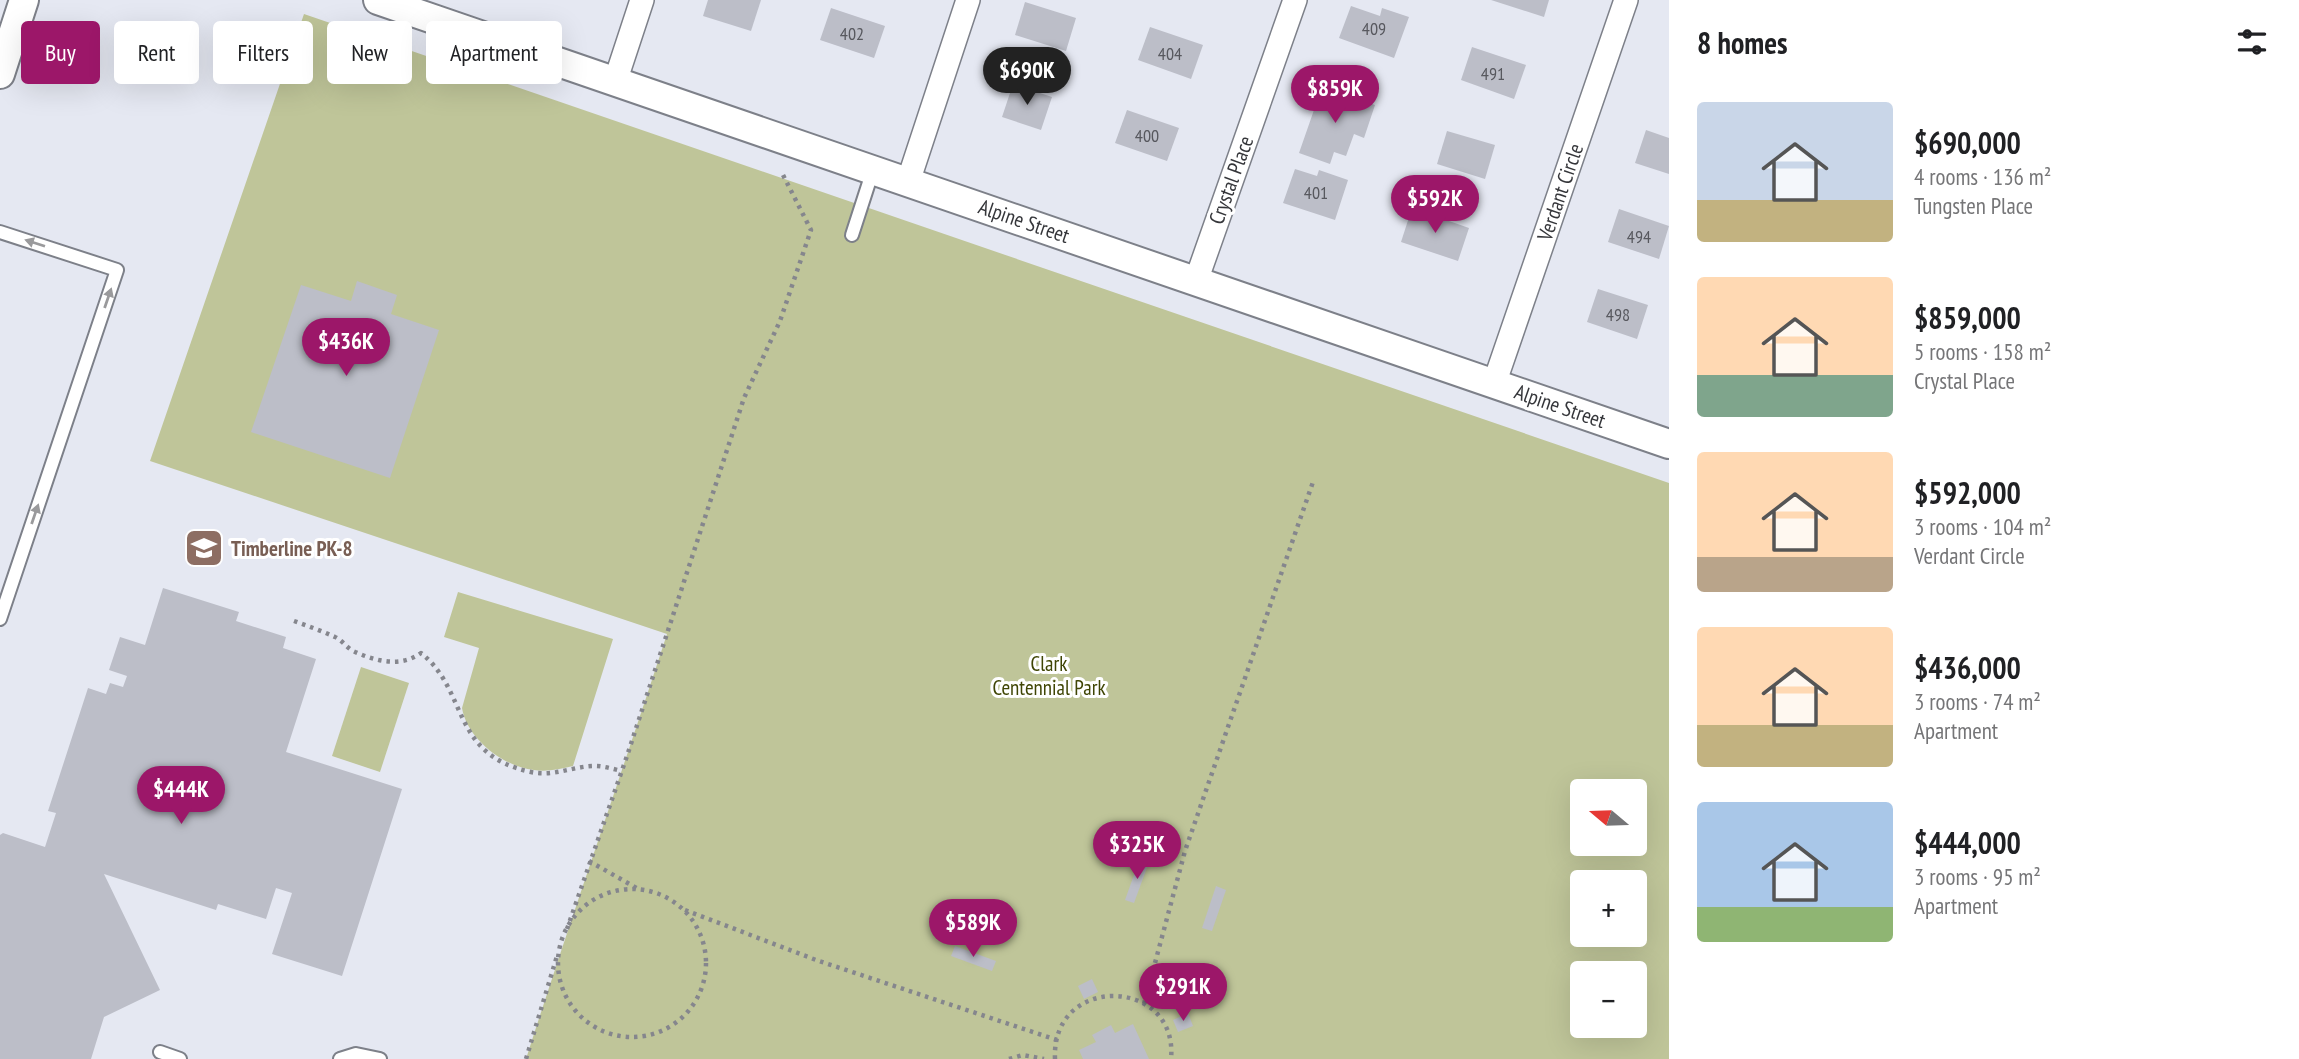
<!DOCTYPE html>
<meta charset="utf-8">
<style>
body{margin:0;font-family:"PT Sans Narrow",sans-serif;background:#f2f2f2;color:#202124;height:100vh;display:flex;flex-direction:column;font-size:26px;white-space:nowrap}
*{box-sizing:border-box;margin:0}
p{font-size:23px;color:#757577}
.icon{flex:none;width:38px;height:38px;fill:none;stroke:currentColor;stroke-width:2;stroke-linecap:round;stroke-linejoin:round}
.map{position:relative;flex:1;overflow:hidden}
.side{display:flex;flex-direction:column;background:#fff;width:630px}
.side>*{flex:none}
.hud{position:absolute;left:21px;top:21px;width:665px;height:63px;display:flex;gap:14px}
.needle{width:46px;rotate:289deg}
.fabs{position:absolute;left:1570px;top:779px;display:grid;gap:14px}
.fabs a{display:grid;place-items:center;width:77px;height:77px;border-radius:7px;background:#fff;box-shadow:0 7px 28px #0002;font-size:35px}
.price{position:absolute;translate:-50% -60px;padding:0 16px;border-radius:24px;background:#9c1769;color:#fff;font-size:23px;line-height:46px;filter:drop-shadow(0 2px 4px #0008)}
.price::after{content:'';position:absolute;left:50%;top:42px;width:21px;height:16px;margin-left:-10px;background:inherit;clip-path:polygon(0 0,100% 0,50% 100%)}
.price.current{background:#222;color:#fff}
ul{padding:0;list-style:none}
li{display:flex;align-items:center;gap:21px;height:175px;padding:0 28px}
li span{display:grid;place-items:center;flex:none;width:196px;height:140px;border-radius:7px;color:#555}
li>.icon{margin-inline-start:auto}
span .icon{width:84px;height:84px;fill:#fffc;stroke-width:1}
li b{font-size:30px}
h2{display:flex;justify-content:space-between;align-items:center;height:84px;padding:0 28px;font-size:30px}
.tag{padding:0 24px;border-radius:7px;background:#fff;box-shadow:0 7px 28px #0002;font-size:24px;line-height:63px}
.tag.current{background:#9c1769;color:#fff}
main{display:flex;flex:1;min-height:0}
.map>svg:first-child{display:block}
.green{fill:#bfc599;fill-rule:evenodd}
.building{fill:#bcbec8}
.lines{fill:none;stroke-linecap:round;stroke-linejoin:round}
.service-casing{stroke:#7d8089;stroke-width:16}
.minor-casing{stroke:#7d8089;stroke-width:26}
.tertiary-casing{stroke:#7d8089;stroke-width:32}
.path{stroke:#85868d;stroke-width:4.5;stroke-dasharray:3.5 5;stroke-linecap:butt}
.service{stroke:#fff;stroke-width:12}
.minor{stroke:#fff;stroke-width:23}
.tertiary{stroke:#fff;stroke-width:28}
.oneway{fill:#9a9a9c}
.labels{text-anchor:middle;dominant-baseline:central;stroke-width:6;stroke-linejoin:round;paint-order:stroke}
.number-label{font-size:18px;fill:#57585e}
.street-label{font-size:21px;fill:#35363a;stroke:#fff}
.education-label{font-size:21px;font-weight:bold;fill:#785e54;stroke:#fff;text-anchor:start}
.park-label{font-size:21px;fill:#3f4504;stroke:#fff}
</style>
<main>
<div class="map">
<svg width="1669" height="1059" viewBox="0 0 1669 1059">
<rect width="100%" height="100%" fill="#e5e8f2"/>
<g class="green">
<path d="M304 14 1669 483V1059H526C571 917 621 776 667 634L150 461ZM1582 791H1634V844H1582ZM1582 882H1634V934H1582ZM1582 973H1634V1026H1582Z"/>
<path d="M458 592 613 639 573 766C560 769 547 772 534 770 504 767 467 739 462 708L479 648 444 637Z"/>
<polygon points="361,667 409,683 380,772 332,756"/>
</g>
<g class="building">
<polygon points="708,0 761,0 751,31 703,16"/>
<polygon points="1491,0 1549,0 1544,17"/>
<polygon points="1025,2 1076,18 1066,51 1015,35"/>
<polygon points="1351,6 1380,16 1382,8 1409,17 1394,58 1339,38"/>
<polygon points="831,8 885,26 874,58 820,40"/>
<polygon points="1150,27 1203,45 1191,79 1138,60"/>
<polygon points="1472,47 1526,65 1514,99 1461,80"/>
<polygon points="1013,84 1052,97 1041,130 1002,117"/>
<polygon points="1322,87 1375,105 1364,138 1354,134 1346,156 1334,152 1330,164 1299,153"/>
<polygon points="1127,110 1179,128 1167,161 1115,143"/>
<polygon points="1646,130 1669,138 1669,174 1635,163"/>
<polygon points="1447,131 1495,145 1485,179 1437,164"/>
<polygon points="1295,169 1317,176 1319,170 1348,180 1335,220 1283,203"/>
<polygon points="1412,208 1469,228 1458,261 1401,242"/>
<polygon points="1619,209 1669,226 1659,259 1608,242"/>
<polygon points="357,281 397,295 391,314 439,330 390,478 251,432 301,285 351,301"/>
<polygon points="1598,289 1648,305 1637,339 1587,322"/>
<polygon points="163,588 239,612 236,621 286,637 283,648 316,659 286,752 402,789 342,976 272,954 292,893 276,888 266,919 218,904 216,910 104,874 160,990 104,1017 91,1059 0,1059 0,835 3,833 45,847 56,813 48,811 88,688 106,694 110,683 123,687 127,676 109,670 120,637 145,645"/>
<polygon points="1140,858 1149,862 1134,903 1125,900"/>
<polygon points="1216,886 1226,890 1212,931 1202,928"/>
<polygon points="955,946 996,961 992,971 951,956"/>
<polygon points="1092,979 1098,992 1084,999 1078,986"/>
<polygon points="1188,1013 1193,1026 1178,1032 1173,1020"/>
<polygon points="1133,1024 1149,1059 1083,1059 1079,1050 1096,1042 1092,1035 1111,1025 1115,1033"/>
</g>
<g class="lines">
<defs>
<g id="service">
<polyline points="0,232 117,270 0,619"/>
<polyline points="852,235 873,170"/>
<polyline points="160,1052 180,1059"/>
<polyline points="340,1059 356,1054 380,1059"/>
</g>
<g id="minor">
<polyline points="615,82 642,0"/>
<polyline points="908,182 968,0"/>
<polyline points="1196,281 1295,0"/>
<polyline points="1494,384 1626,0"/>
</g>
<g id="tertiary">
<polyline points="378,0 1669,444"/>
<polyline points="0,74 24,0"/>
</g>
</defs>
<use href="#service" class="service-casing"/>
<use href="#minor" class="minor-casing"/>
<use href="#tertiary" class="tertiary-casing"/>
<g class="path">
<path d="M294 621C308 626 322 631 335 637 342 640 346 647 353 651 375 661 400 668 421 653 469 691 450 755 531 772 554 777 573 766 595 766 604 766 613 769 622 771"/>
<polyline points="589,861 640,890"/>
<circle cx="632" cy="963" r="74"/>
<polyline points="685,910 816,960 1057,1040"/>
<polyline points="567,929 627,756 744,398 780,321 811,230 783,175"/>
<polyline points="1144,1004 1185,851 1314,479"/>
<polyline points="526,1059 557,956"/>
<polyline points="1009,1059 1023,1055 1044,1059"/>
<path d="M1055 1059C1051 973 1179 977 1171 1059"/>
</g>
<use href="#service" class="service"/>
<use href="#minor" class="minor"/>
<use href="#tertiary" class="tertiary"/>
</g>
<defs><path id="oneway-solid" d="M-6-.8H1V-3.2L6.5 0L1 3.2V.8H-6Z" transform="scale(1.75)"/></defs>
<g class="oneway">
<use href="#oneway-solid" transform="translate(35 243) rotate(-162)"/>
<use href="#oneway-solid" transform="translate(108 298) rotate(-71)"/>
<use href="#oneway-solid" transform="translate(35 514) rotate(-71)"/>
</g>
<defs>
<symbol id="school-square" viewBox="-11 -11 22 22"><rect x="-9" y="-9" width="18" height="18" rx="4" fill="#8d6e63" stroke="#fff"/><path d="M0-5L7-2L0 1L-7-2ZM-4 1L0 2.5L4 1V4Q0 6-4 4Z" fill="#fff"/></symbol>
</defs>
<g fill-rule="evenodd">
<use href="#school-square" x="182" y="526" width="44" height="44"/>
</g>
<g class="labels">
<g class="number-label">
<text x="1374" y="28">409</text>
<text x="852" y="33">402</text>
<text x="1170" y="53">404</text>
<text x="1493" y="73">491</text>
<text x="1147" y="135">400</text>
<text x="1316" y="192">401</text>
<text x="1639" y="236">494</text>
<text x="1618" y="314">498</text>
</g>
<g class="street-label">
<text transform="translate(1231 180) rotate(-70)">Crystal Place</text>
<text transform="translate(1560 192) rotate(-71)">Verdant Circle</text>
<text transform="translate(1024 221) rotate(19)">Alpine Street</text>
<text transform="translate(1560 406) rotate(19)">Alpine Street</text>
</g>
<g class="education-label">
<text x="231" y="548">Timberline PK-8</text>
</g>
<g class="park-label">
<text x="1049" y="663">Clark<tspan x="1049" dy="24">Centennial Park</tspan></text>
</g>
</g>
</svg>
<div class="fabs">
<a><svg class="needle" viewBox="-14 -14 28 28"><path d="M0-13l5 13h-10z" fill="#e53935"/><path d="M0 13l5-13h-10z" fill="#757577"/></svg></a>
<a>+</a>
<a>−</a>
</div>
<b class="price current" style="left:1027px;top:107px">$690K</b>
<b class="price" style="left:1335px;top:125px">$859K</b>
<b class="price" style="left:1435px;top:235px">$592K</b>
<b class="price" style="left:346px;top:378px">$436K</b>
<b class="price" style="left:181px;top:826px">$444K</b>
<b class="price" style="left:1137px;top:881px">$325K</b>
<b class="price" style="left:973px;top:959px">$589K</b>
<b class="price" style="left:1183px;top:1023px">$291K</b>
<div class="hud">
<a class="tag current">Buy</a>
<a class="tag">Rent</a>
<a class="tag">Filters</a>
<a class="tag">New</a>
<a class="tag">Apartment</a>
</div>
</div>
<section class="side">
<h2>8 homes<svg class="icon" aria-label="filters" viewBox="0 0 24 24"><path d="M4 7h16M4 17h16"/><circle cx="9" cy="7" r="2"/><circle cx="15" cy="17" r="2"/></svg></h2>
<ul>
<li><span style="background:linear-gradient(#c9d6e8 70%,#c2b280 0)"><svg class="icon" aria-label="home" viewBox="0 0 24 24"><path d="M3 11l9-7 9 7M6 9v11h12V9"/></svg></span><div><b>$690,000</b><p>4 rooms · 136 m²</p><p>Tungsten Place</p></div></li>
<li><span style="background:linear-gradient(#ffd9b3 70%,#7fa58c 0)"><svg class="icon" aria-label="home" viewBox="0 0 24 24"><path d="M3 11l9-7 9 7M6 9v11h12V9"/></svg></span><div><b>$859,000</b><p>5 rooms · 158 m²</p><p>Crystal Place</p></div></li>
<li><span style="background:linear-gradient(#ffd9b3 75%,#b9a48a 0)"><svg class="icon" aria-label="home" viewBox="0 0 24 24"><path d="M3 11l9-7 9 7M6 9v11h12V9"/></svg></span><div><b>$592,000</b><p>3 rooms · 104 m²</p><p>Verdant Circle</p></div></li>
<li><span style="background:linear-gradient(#ffd9b3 70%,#c2b280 0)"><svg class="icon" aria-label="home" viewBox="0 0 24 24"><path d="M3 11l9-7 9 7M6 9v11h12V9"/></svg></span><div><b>$436,000</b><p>3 rooms · 74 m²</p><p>Apartment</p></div></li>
<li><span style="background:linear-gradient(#a9c7e8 75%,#8fb573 0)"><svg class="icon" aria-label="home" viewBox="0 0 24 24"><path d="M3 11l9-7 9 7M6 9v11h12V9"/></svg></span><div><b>$444,000</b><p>3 rooms · 95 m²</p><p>Apartment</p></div></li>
</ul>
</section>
</main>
